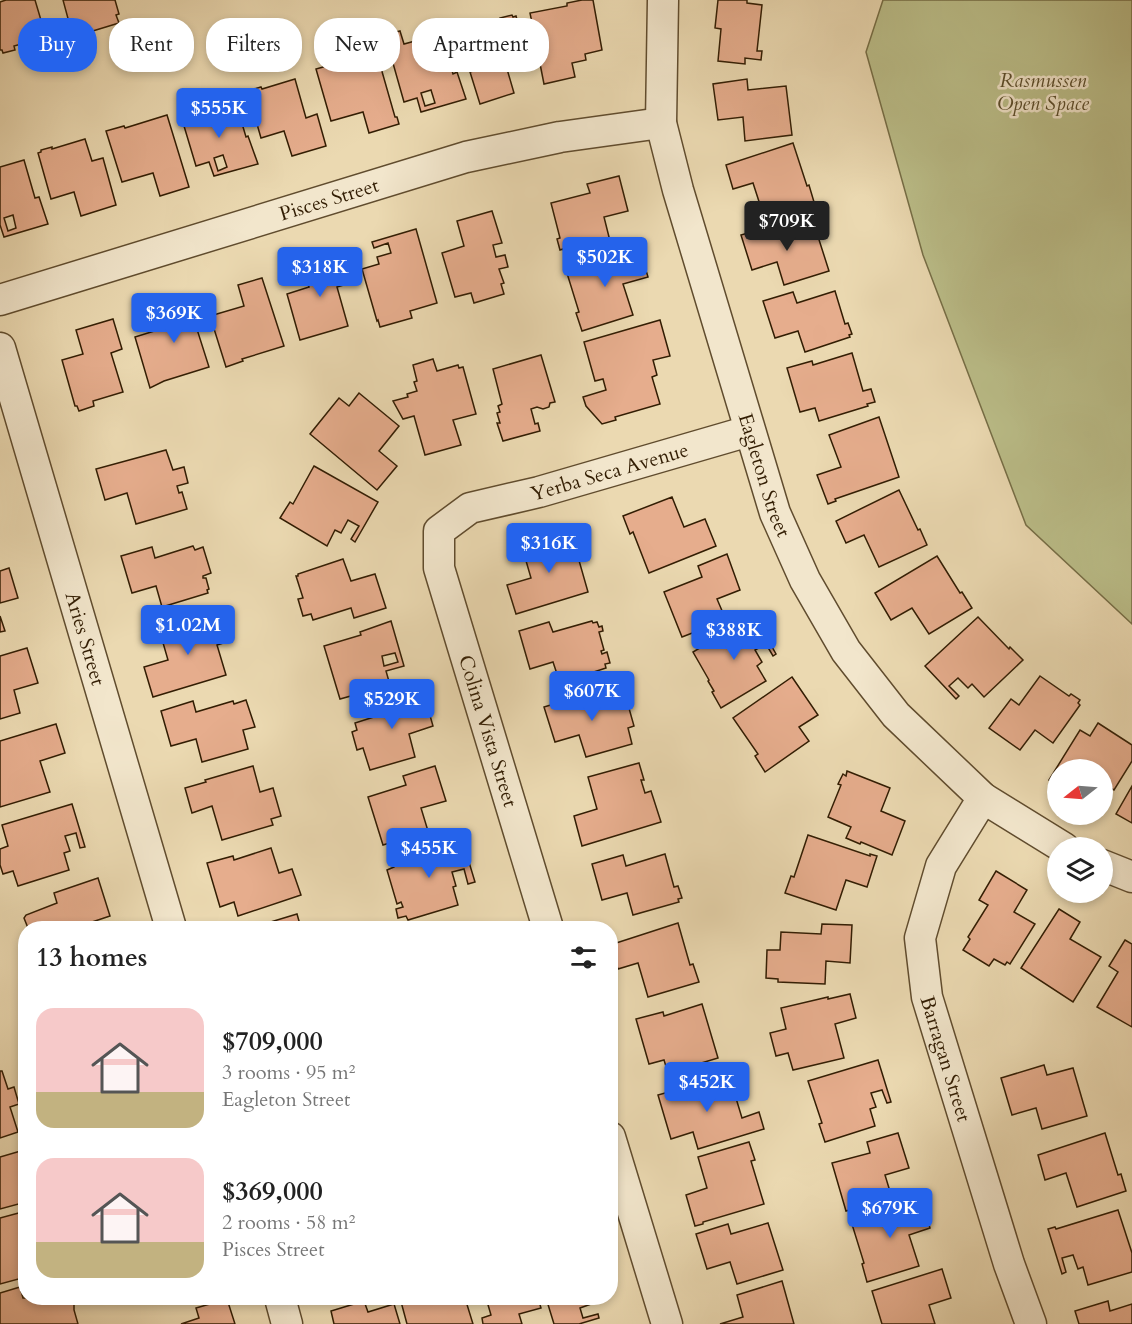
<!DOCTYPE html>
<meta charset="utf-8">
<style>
body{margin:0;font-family:Cardo,serif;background:#f6f6f6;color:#222;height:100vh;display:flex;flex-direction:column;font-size:22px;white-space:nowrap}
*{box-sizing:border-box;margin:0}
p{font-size:20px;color:#767676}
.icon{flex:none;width:33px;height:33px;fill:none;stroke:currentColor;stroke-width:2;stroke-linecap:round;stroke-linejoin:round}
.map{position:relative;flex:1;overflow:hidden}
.panel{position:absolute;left:18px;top:921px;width:600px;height:384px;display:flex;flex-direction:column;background:#fff;border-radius:24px;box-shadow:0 3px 9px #0003}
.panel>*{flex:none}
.top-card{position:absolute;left:18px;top:18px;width:600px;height:54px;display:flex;gap:12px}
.needle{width:39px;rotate:253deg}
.tools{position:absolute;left:1047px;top:759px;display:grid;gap:12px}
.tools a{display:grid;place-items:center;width:66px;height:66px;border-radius:50%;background:#fff;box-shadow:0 3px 9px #0003;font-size:30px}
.price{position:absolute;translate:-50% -51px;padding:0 14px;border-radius:6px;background:#2563eb;color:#fff;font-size:20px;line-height:39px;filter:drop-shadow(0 2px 3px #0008)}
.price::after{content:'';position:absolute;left:50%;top:36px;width:18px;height:14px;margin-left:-9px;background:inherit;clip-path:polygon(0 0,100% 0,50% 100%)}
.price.on{background:#222;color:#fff}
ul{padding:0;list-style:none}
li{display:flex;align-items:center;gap:18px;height:150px;padding:0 18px}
li span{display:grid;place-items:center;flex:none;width:168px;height:120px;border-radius:18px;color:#555}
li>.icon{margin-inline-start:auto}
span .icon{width:72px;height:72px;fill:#fffc;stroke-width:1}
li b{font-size:26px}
h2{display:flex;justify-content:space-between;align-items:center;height:72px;padding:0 18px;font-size:26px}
.tag{padding:0 21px;border-radius:24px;background:#fff;box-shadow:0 3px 9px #0003;font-size:21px;line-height:54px}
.tag.on{background:#2563eb;color:#fff}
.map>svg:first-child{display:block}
.green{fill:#bbbe89;stroke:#766e46;stroke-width:1.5}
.building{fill:#e6ad8d;stroke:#321d03;stroke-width:1.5;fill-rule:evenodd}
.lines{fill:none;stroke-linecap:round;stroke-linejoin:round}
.street-casing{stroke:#604c2e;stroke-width:33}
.street{stroke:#f2e6cc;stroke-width:30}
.labels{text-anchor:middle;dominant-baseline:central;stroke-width:5;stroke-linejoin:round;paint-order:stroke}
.park-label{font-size:20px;font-style:italic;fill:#5b4d2b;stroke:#f2e6cc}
.street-label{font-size:20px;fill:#321d03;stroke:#f2e6cc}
</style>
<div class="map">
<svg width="1132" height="1324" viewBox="0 0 1132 1324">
<rect width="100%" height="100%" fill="#ebd9b1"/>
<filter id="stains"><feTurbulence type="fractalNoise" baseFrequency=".00333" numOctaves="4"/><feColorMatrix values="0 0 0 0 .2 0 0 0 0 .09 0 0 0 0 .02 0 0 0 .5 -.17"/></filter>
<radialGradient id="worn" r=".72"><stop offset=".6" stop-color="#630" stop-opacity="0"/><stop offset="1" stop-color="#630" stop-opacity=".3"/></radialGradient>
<polygon class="green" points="883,0 1132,0 1132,624 1026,525 923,255 866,52"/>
<g class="building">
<polygon points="6,0 35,0 46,37 14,46 15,50 3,53 2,50 0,50 0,2"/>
<polygon points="63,0 115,0 119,14 116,15 119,23 73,37"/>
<polygon points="582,0 593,0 602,50 585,54 586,60 572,63 575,77 544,84 530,13 567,6 567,3"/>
<polygon points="718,0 747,0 747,3 762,5 757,51 762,51 761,60 745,58 745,64 718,61 721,29 715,28"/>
<polygon points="512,15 513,17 516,16 529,62 507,69 514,93 480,104 470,72 480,69 469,31 501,21 500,18"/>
<path d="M400 31 404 44 415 41V44L442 36 453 74 457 72 466 99 421 112 417 98 404 102 385 35ZM431 90 435 103 425 106 421 93Z"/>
<polygon points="377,54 395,117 397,117 399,124 369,133 363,112 331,121 316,69 334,64 335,66"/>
<polygon points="295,79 306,118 317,114 326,146 292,156 284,131 261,138 248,93 250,92 250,90 261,87 262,89"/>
<polygon points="747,79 748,90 786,86 792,135 745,141 743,117 718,120 713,84"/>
<path d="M235 100 246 137 248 136 258 164 214 176 209 162 196 166 181 116ZM223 155 227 167 218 171 214 158Z"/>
<polygon points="167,115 189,187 160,196 153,173 122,182 106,131 124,126 125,128"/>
<polygon points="85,139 92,161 103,158 116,205 81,216 74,192 51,199 38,153 41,152 41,150 52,147 52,149"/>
<polygon points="793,143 807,186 809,185 814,202 764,217 753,183 733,189 726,165"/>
<path d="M24 160 35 198 39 197 48 224 4 237 0 225V167ZM13 215 16 228 8 231 4 218Z"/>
<polygon points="619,176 628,211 604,217 610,241 564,252 563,249 560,250 557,239 560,238 551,203 590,193 587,184"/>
<polygon points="492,211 502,243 493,245 496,257 505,255 508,267 499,269 504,283 501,284 504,294 474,303 471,293 455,297 442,253 464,246 457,221"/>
<polygon points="814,224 829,271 784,285 777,262 752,270 741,235 773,226 776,235"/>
<polygon points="416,229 437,303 410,311 412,318 380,327 378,320 377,321 362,269 379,264 377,257 391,253 388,243 374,248 372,242"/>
<polygon points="639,247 648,277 623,284 633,315 582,331 576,313 579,312 566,270"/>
<polygon points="337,252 347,284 337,287 348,326 300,340 287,294 309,287 302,263"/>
<polygon points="262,278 284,346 242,359 243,361 226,367 210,316 244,306 238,285"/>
<polygon points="835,291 845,324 848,323 852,334 849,335 850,337 805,352 798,331 775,338 763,301 793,292 797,303"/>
<polygon points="190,297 192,304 198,302 203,320 195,323 209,367 164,381 150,388 135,337 164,328 161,320 164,319 160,306"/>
<polygon points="113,319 122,349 111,353 123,392 93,401 94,406 79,411 77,406 75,406 62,360 83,354 76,330"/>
<polygon points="660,320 670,356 653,360 657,375 652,377 660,404 615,417 616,420 602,424 586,406 583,397 606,390 603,379 595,381 584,342"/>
<polygon points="852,353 863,391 871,389 875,402 867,404 868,406 819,421 815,408 800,412 787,368 812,361 813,365"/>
<polygon points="541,355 555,402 550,403 549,407 543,409 537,407 531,409 535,424 538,423 540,431 503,441 497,423 500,423 497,413 500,412 498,406 502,404 493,369"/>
<polygon points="433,359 437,371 458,365 459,368 463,367 476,414 453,420 461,445 425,455 414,416 403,419 393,401 408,397 407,394 417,391 414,382 417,381 413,365"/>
<polygon points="359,393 399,426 379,451 397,466 377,490 310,434 339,398 349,406"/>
<polygon points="879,417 899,477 835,499 836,501 828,504 817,475 841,467 829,435"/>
<polygon points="166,450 173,470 184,467 188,483 177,486 179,493 182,492 187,509 136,524 127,493 105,500 96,469"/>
<polygon points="314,466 378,502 355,542 351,539 359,526 348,520 341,533 335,530 327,546 280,518 290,502 293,504"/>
<polygon points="899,490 918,530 920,529 927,545 879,567 864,535 846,543 836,521"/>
<polygon points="672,497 684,527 705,519 716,546 649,573 633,532 630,534 623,516"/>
<polygon points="573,531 578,549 576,550 588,592 516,614 507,585 531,578 522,547"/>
<polygon points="193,546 195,550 203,547 211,573 203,576 203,578 206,578 209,589 207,590 208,593 162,607 156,586 132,593 121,556 152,547 155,558"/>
<polygon points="727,554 740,590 717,599 726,620 682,637 664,592 702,577 698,566"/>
<polygon points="937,556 960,593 962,592 972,608 929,634 912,608 891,620 875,593"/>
<polygon points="343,559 351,581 375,574 386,608 354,618 351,608 313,620 311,614 303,616 298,599 303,598 296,576 298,576 298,574"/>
<polygon points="9,568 18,598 0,603 0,571"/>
<polygon points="210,613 215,631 226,628 230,641 217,645 226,675 153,697 144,667 168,660 159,629"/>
<polygon points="754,615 776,654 773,656 766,644 755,650 762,662 757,666 766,681 721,708 712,692 714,691 708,681 709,680 693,652"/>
<polygon points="0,616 5,631 0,632"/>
<polygon points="978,617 1009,649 1010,647 1023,660 984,697 972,684 968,688 958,678 949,686 959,696 956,699 925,666"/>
<path d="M391 621 404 666 386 671 390 685 340 699 324 646 361 635 360 632ZM395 653 398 662 384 666 382 656Z"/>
<polygon points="592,621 593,623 597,622 599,627 602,626 603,631 599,632 604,650 601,651 602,654 607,652 610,663 605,664 606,668 560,683 553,662 530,669 519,631 549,622 553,632"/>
<polygon points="27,648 38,683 14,690 20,713 0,719 0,656"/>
<polygon points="1040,676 1069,696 1071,694 1080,700 1078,703 1080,705 1053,743 1035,730 1020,750 989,728 1011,699 1019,705"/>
<polygon points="792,677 818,715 799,727 809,741 765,772 755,756 758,754 733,718"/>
<polygon points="423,691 433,726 409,734 415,757 370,770 363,748 357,750 352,732 357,730 355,723 377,716 374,706"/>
<polygon points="597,691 600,701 625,694 634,726 628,728 632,744 586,757 579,735 555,742 544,707"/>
<polygon points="246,700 255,727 243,730 248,749 202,762 196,739 171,746 161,711 193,701 196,712 233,701 234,704"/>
<polygon points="1098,723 1132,745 1132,761 1114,790 1102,783 1102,770 1058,770 1058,785 1049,780 1080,730 1090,736"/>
<polygon points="56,724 65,753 40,761 50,792 0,807 0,741"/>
<polygon points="639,763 644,780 641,780 645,793 651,791 661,822 582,846 574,816 597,809 588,777"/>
<polygon points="253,766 260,792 273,788 281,816 271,819 273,825 222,840 212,806 192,813 185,788 206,782 205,780"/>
<polygon points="435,766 446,801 421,808 428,831 383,845 368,797 406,785 403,776"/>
<polygon points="847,771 890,788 881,811 905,821 892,855 861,842 860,844 846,838 851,827 828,817 841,785 838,784 843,774 846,776"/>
<polygon points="1132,786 1132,823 1116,814"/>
<polygon points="72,804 85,847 80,848 76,833 65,836 70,851 64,853 69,870 18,886 13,871 3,874 0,865 0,849 8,846 2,825"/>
<polygon points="808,835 870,856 870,854 877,856 867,887 846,880 836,910 785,893 791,876 794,877"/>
<polygon points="462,839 475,882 468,884 464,869 452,872 456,886 453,887 458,905 408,920 406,916 398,918 396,909 403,907 401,902 397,904 387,870 394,867 392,860"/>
<polygon points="271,848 279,873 292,869 301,895 238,916 234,902 220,907 207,863 233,856 234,860"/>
<polygon points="665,854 674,887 678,886 682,898 678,899 679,902 633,915 627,893 602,900 592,864 623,855 626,866"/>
<polygon points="996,871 1027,890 1014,912 1035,924 1010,964 1007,962 1005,965 994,959 989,966 963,950 970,939 968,937 988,905 979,900"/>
<polygon points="98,878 110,916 86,924 87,928 28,928 24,918 26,915 57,903 54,893"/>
<polygon points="1059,909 1080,922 1070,939 1101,957 1073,1002 1021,968"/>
<polygon points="297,914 301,928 251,928"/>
<polygon points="678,923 690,965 693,964 699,982 648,997 638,963 618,969 610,945"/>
<polygon points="822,924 852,925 850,963 826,961 825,984 778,982 778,979 766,978 767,950 780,950 781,932 821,934"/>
<polygon points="1125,940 1132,944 1132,1027 1097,1007 1118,972 1109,966"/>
<polygon points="850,994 856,1018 835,1024 844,1058 793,1070 788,1053 776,1056 770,1033 786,1029 781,1008 828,997 828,999"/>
<polygon points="702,1004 718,1058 668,1073 664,1060 649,1064 636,1019 663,1012 664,1016"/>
<polygon points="878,1060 891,1102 887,1103 882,1090 871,1093 876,1107 870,1109 875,1126 825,1142 819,1124 822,1123 808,1081"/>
<polygon points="1044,1065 1047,1075 1073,1068 1087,1116 1042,1129 1036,1108 1012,1115 1001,1078"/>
<polygon points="0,1071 2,1071 8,1089 14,1087 19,1104 10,1107 18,1132 0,1138"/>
<polygon points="729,1075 742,1118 759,1112 764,1129 698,1149 693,1132 671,1139 658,1095"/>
<polygon points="898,1133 909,1168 885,1175 892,1198 846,1211 832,1163 870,1153 867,1142"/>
<polygon points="1105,1133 1118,1175 1121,1174 1126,1191 1077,1207 1066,1173 1045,1180 1038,1155"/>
<polygon points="749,1142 755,1160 751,1161 764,1204 703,1222 703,1224 695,1226 686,1195 707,1188 698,1157"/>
<polygon points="24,1150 26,1202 0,1209 0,1157"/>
<polygon points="921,1199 930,1228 909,1235 919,1266 867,1282 862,1264 864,1263 851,1221"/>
<polygon points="1118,1210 1132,1253 1132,1272 1088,1285 1083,1267 1078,1269 1073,1255 1062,1258 1066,1272 1062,1274 1048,1229 1055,1227 1056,1229"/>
<polygon points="26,1211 26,1277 0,1284 0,1218"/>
<polygon points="768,1223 783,1270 737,1284 730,1262 707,1269 696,1234 728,1224 731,1234"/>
<polygon points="942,1269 951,1298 929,1305 935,1324 882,1324 872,1291"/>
<polygon points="782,1281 794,1324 720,1324 743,1317 737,1295"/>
<polygon points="20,1287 23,1298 74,1298 74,1310 78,1324 0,1324 0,1293"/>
<polygon points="400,1298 465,1298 473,1324 407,1324"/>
<polygon points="486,1298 538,1298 541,1308 519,1314 522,1324 483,1324 482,1318 491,1315"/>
<polygon points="546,1298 593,1298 594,1303 580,1308 583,1318 598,1314 599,1318 579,1324 554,1324"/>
<polygon points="227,1299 235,1324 181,1324 199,1318 196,1308"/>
<polygon points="364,1301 368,1312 394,1304 400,1324 334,1324 331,1311"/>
<polygon points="1108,1301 1110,1311 1132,1304 1132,1324 1079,1324 1075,1311"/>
</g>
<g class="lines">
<defs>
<g id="street">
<path id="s1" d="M663 0 661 123 678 190 775 513 805 580 846 651 896 715 983 798 1064 848"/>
<path id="s2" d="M0 300 466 157 560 137 661 123"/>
<path id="s3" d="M0 348 171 928"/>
<path id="s4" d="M983 798 941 866 920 938 927 997 1009 1264 1031 1324"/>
<polyline points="1102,865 1132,877"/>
<path id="s5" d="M548 928 439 568V531L470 508 539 492 749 431"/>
<polyline points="610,1137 667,1324"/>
<polyline points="280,1298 287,1324"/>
</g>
</defs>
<use href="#street" class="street-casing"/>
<use href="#street" class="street"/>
</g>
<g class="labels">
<g class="park-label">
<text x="1043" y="80">Rasmussen<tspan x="1043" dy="23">Open Space</tspan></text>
</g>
<g class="street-label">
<text stroke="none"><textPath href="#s2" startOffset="344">Pisces Street</textPath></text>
<text stroke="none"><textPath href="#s5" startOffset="596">Yerba Seca Avenue</textPath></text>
<text stroke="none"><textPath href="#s1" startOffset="490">Eagleton Street</textPath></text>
<text stroke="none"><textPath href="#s3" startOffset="303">Aries Street</textPath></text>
<text transform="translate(488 731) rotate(73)">Colina Vista Street</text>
<text stroke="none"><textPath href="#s4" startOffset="279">Barragan Street</textPath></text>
</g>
</g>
<rect width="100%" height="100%" filter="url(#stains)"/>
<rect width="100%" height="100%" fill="url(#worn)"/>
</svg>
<div class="tools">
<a><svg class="needle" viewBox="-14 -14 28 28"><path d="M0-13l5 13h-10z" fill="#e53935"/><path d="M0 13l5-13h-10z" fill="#767676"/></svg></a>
<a><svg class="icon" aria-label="layers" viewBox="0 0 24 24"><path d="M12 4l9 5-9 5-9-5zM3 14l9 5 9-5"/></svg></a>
</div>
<b class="price" style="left:219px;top:139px">$555K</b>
<b class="price on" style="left:787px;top:252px">$709K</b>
<b class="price" style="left:605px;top:288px">$502K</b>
<b class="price" style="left:320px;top:298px">$318K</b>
<b class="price" style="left:174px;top:344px">$369K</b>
<b class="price" style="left:549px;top:574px">$316K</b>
<b class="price" style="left:188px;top:656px">$1.02M</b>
<b class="price" style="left:734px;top:661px">$388K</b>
<b class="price" style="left:592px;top:722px">$607K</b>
<b class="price" style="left:392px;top:730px">$529K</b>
<b class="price" style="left:429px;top:879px">$455K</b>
<b class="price" style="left:707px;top:1113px">$452K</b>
<b class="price" style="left:890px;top:1239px">$679K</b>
<div class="top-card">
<a class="tag on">Buy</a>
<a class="tag">Rent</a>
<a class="tag">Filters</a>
<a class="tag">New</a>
<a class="tag">Apartment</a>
</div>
<section class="panel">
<h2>13 homes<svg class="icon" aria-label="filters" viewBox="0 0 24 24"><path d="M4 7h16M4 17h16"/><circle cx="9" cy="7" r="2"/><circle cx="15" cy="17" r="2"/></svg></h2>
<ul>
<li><span style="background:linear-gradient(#f6c9c9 70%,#c2b280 0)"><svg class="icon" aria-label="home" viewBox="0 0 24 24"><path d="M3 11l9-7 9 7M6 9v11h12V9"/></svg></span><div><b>$709,000</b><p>3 rooms · 95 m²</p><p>Eagleton Street</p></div></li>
<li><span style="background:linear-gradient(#f6c9c9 70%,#c2b280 0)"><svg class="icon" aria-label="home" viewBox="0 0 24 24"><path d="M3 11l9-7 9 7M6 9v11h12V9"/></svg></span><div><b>$369,000</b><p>2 rooms · 58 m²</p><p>Pisces Street</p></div></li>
</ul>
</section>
</div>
